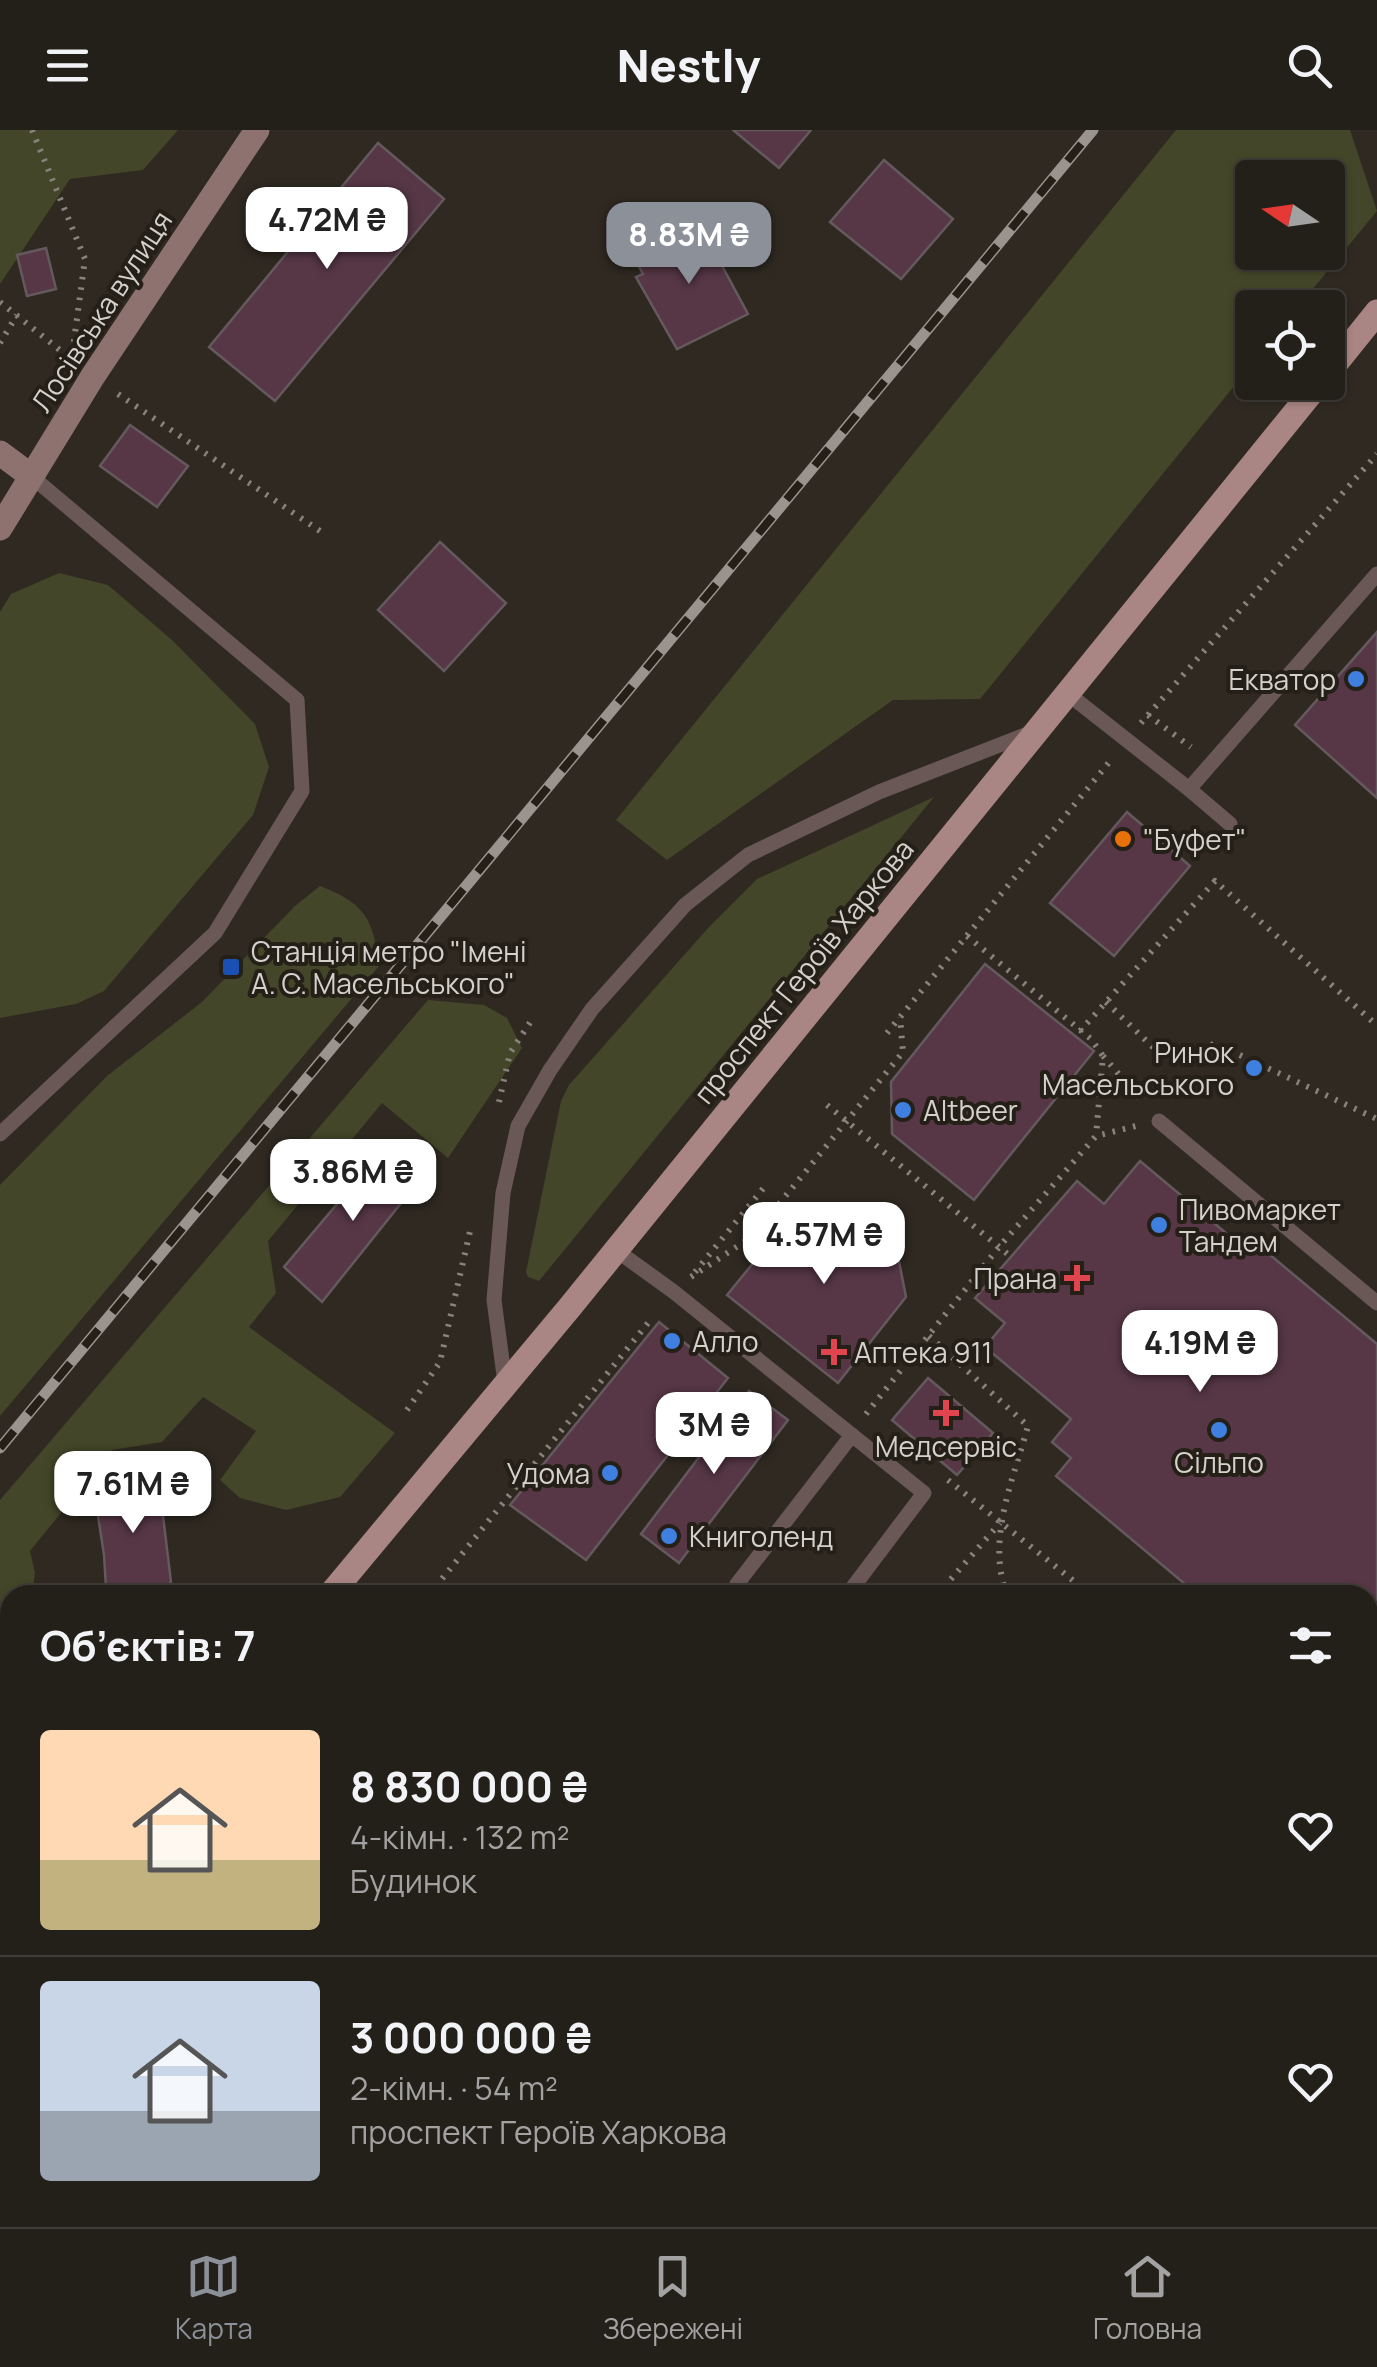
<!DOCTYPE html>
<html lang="uk">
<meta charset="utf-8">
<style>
body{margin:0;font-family:Manrope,sans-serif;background:#2f2c26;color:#f1f3f6;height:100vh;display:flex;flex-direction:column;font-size:38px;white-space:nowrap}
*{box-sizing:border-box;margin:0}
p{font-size:32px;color:#a3a2a2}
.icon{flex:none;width:55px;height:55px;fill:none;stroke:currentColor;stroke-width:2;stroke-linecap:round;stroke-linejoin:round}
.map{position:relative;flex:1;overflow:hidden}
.drawer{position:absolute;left:0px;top:1455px;width:1378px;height:642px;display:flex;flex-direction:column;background:#231f19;border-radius:30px 30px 0 0;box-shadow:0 2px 8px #0004,0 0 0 2px #403d38}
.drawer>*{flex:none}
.needle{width:65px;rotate:283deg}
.fabs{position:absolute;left:1235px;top:30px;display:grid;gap:20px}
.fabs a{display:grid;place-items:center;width:110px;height:110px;border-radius:10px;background:#231f19;box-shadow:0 2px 8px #0004,0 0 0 2px #403d38;font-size:50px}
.price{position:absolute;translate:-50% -85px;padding:0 22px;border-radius:20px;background:#fff;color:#222;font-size:32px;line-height:65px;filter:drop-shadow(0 2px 5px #0008)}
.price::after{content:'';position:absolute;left:50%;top:60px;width:30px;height:22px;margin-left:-15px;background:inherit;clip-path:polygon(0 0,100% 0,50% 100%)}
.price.current{background:#8c9099;color:#fff}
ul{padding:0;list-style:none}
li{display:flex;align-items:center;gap:30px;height:250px;padding:0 40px}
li+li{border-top:2px solid #403d38}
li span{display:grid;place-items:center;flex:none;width:280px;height:200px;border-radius:10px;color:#555}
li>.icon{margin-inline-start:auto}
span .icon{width:120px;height:120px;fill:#fffc;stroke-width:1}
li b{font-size:42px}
h2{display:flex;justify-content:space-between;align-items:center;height:120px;padding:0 40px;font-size:42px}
header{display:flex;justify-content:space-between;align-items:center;height:130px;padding:0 40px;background:#231f19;font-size:45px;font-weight:800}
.dock{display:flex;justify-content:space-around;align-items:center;height:140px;border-top:2px solid #403d38;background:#231f19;font-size:28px;color:#a3a2a2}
.dock a{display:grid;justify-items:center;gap:5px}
.dock .current{color:#8c9099}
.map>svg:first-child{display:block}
.green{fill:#434628;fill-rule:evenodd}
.building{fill:#573746;stroke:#64595d;stroke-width:2.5}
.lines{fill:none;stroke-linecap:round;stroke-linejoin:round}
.path{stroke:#88837c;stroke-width:6;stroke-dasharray:2.5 8;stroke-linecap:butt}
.service{stroke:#6a5857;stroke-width:15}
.secondary{stroke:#8d7270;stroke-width:25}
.primary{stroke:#a98583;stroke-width:25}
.rail-casing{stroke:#99948e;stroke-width:11}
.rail{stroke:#252017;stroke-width:8;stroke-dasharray:22;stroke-linecap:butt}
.shop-dot{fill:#3f7fe0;stroke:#252017;stroke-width:4}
.food-dot{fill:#e8710a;stroke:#252017;stroke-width:4}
.transit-dot{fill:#1a4fb4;stroke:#252017;stroke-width:4}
.health-dot{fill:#e0444e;stroke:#252017;stroke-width:4}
.labels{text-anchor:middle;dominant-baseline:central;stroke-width:8;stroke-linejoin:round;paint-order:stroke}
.street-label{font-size:28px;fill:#d4d0cb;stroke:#252017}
.poi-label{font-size:28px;fill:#d4d0cb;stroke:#252017;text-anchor:start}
</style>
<header><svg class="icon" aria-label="menu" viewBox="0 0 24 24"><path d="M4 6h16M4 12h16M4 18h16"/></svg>Nestly<svg class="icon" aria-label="search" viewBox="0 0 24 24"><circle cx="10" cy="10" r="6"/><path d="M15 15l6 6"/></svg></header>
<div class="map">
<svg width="1377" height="2097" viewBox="0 0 1377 2097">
<rect width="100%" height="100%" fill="#2f2921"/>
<g class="green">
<polygon points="0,0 178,0 143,40 70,49 0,154"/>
<path d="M1176 0H1350L1377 81 1298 177 1252 178V234L980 569 893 570 667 730 616 690ZM1252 48H1328V122H1252Z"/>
<polygon points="59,443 108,455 172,510 255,594 269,637 253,685 104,861 76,874 0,888 0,482 11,464"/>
<polygon points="934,667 539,1151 528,1147 526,1142 561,971 569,955 709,797 757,749"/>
<path d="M320 756C365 773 374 790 379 836L0 1286V1055L107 946 202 872 295 776Z"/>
<polygon points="428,870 484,875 507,888 522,918 448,1028 382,973 268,1111 276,1163 249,1197 395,1303 340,1367 286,1380 240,1368 220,1350 256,1301 203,1267 162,1312 112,1320 30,1421 35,1443 32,1465 10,1465 10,1501 0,1516 0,1370"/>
<polygon points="10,1948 10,2041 0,2053 0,1961"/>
</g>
<g class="building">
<polygon points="733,0 811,0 779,38"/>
<polygon points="378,13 444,69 275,271 209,217"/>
<polygon points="884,30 953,89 901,149 830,92"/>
<polygon points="699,93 748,184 677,219 636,147 643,144 635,129"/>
<polygon points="46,118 56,159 27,166 17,125"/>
<polygon points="130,295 188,336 157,377 100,336"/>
<polygon points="440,412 506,473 444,541 378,480"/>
<polygon points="1377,502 1377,668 1295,595"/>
<polygon points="1127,682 1190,736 1114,826 1050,773"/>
<polygon points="985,834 1094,921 974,1070 892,1004 891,952"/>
<polygon points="385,1017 422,1047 322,1172 284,1137"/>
<polygon points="1140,1031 1245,1119 1252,1110 1377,1214 1377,1591 1368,1583 1368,1465 1198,1465 1056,1346 1071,1328 1052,1312 1071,1289 985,1217 1005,1193 975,1168 1077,1051 1104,1074"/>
<polygon points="839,1076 897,1121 906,1167 838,1253 727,1165 795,1082"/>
<polygon points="659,1192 728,1248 586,1430 510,1375"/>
<polygon points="928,1248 993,1303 957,1345 892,1290"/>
<polygon points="749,1261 788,1290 679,1433 641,1404"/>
<polygon points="158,1344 171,1452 160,1465 100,1465 106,1458 104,1425 93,1353"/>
<polygon points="10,1584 10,1647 7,1651 3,1594"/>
<polygon points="1368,1711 1377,1718 1377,1733 1368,1747"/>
<polygon points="467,2088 576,2088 587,2097 474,2097"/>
</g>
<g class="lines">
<g class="path">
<polyline points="32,0 85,129 73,218"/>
<polyline points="0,172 71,229"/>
<polyline points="0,213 17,185"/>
<polyline points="118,264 320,401"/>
<polyline points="1148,585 1191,617"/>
<polyline points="1141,593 1377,324"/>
<polyline points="967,806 1091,909 1103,926 1096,1006"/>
<polyline points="1106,872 1159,923 1216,914 1377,989"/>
<polyline points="1080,901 1215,751 1372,891 1377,891"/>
<polyline points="887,903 1111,630"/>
<polyline points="1103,926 1143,972"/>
<polyline points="499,972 510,923 531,891"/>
<polyline points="827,975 1010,1126"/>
<polyline points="695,1142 766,1055"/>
<polyline points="691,1147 753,1106 903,922 900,887"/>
<path d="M929 1206 1028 1296C1013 1350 986 1410 1007 1465"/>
<polyline points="407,1280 440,1232 471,1097"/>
<polyline points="866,1284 999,1117 1096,1006 1136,996"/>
<polyline points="948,1350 1091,1465"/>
<polyline points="429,1465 652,1188"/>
<polyline points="937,1465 1000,1393"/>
<polyline points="1368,1689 1377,1697"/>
<polyline points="1368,1820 1377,1806"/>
<polyline points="0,1996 10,1984"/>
<polyline points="406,2097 414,2088"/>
<polyline points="1136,2097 1137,2088"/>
</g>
<g class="service">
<polyline points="1067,563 1189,659 1377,444"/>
<polyline points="1189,659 1230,694"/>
<polyline points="1159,991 1377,1173"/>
<polyline points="0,1004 215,803 302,661 297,570 31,346"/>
<polyline points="616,1120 674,1162 924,1363 847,1465"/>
<polyline points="505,1253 494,1170 503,1063 518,996 550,940 592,879 685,775 748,725 879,662 1030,603"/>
<polyline points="752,1465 737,1454 852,1305"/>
<polyline points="1368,2064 1377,2048"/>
<polyline points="52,2097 60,2088"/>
<polyline points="1349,2097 1354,2088"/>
</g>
<g class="secondary">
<polyline points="0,323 31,346"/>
<polyline points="0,398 93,246 257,0"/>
</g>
<g class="primary">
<polyline points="1328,243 1377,182"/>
<polyline points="330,1465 570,1177 1320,252"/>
<polyline points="0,1731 10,1723"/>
<polyline points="0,1799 10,1819"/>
<polyline points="0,1879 10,1844"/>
</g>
<defs>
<polyline id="rail" points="0,1318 1093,0"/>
</defs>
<use href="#rail" class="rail-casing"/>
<use href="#rail" class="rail"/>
</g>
<g class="shop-dot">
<circle cx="1356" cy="549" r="10"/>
<circle cx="1254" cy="938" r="10"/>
<circle cx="903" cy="980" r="10"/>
<circle cx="1159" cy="1095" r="10"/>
<circle cx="672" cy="1211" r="10"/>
<circle cx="1219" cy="1300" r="10"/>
<circle cx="610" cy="1343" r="10"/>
<circle cx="669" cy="1406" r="10"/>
</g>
<circle class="food-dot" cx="1123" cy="709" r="10"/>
<rect class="transit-dot" x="221" y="827" width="20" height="20" rx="5"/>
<g class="health-dot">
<path d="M1072 1133h10v10h10v10h-10v10h-10v-10h-10v-10h10z"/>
<path d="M829 1207h10v10h10v10h-10v10h-10v-10h-10v-10h10z"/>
<path d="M941 1268h10v10h10v10h-10v10h-10v-10h-10v-10h10z"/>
</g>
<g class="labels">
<g class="street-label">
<text transform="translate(101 181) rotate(-57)">Лосівська вулиця</text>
<text transform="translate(803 841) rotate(-51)">проспект Героїв Харкова</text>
</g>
<g class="poi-label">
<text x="1336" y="549" text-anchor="end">Екватор</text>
<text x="1143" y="709">"Буфет"</text>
<text x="251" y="821">Станція метро "Імені<tspan x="251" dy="32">А. С. Масельського"</tspan></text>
<text x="1234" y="922" text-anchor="end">Ринок<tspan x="1234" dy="32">Масельського</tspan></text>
<text x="923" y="980">Altbeer</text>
<text x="1179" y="1079">Пивомаркет<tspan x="1179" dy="32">Тандем</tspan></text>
<text x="1057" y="1148" text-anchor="end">Прана</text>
<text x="692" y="1211">Алло</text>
<text x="854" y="1222">Аптека 911</text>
<text x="946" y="1316" text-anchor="middle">Медсервіс</text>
<text x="1219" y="1332" text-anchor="middle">Сільпо</text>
<text x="590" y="1343" text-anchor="end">Удома</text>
<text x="689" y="1406">Книголенд</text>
</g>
</g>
</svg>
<div class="fabs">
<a><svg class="needle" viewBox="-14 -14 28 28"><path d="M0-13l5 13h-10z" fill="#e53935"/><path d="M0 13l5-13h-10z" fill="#a3a2a2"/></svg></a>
<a><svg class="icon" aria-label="locate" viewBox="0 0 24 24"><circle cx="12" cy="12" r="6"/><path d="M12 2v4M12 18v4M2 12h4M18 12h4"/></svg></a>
</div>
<b class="price" style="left:327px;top:142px">4.72M ₴</b>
<b class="price current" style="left:689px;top:157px">8.83M ₴</b>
<b class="price" style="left:353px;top:1094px">3.86M ₴</b>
<b class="price" style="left:824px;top:1157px">4.57M ₴</b>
<b class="price" style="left:1200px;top:1265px">4.19M ₴</b>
<b class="price" style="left:714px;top:1347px">3M ₴</b>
<b class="price" style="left:133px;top:1406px">7.61M ₴</b>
<section class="drawer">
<h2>Об’єктів: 7<svg class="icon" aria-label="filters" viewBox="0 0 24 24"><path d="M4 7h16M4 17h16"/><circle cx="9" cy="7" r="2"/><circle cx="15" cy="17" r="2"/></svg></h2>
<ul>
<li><span style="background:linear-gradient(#ffd9b3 65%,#c2b280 0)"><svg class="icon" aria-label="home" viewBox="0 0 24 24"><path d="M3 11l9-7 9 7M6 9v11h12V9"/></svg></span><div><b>8 830 000 ₴</b><p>4-кімн. · 132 m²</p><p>Будинок</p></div><svg class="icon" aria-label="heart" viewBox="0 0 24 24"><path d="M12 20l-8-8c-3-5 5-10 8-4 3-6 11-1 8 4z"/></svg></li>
<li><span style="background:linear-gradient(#c9d6e8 65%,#9aa5b1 0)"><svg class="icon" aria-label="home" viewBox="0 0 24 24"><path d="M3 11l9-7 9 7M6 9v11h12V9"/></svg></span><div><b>3 000 000 ₴</b><p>2-кімн. · 54 m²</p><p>проспект Героїв Харкова</p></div><svg class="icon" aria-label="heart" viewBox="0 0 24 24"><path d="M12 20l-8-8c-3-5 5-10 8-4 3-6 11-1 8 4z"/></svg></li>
</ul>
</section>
</div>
<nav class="dock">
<a class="current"><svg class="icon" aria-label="map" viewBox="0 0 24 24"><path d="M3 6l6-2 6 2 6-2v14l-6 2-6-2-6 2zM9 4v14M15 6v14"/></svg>Карта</a>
<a><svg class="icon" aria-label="saved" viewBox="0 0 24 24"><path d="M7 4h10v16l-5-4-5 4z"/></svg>Збережені</a>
<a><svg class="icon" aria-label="home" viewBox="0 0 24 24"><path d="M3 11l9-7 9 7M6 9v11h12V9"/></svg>Головна</a>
</nav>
